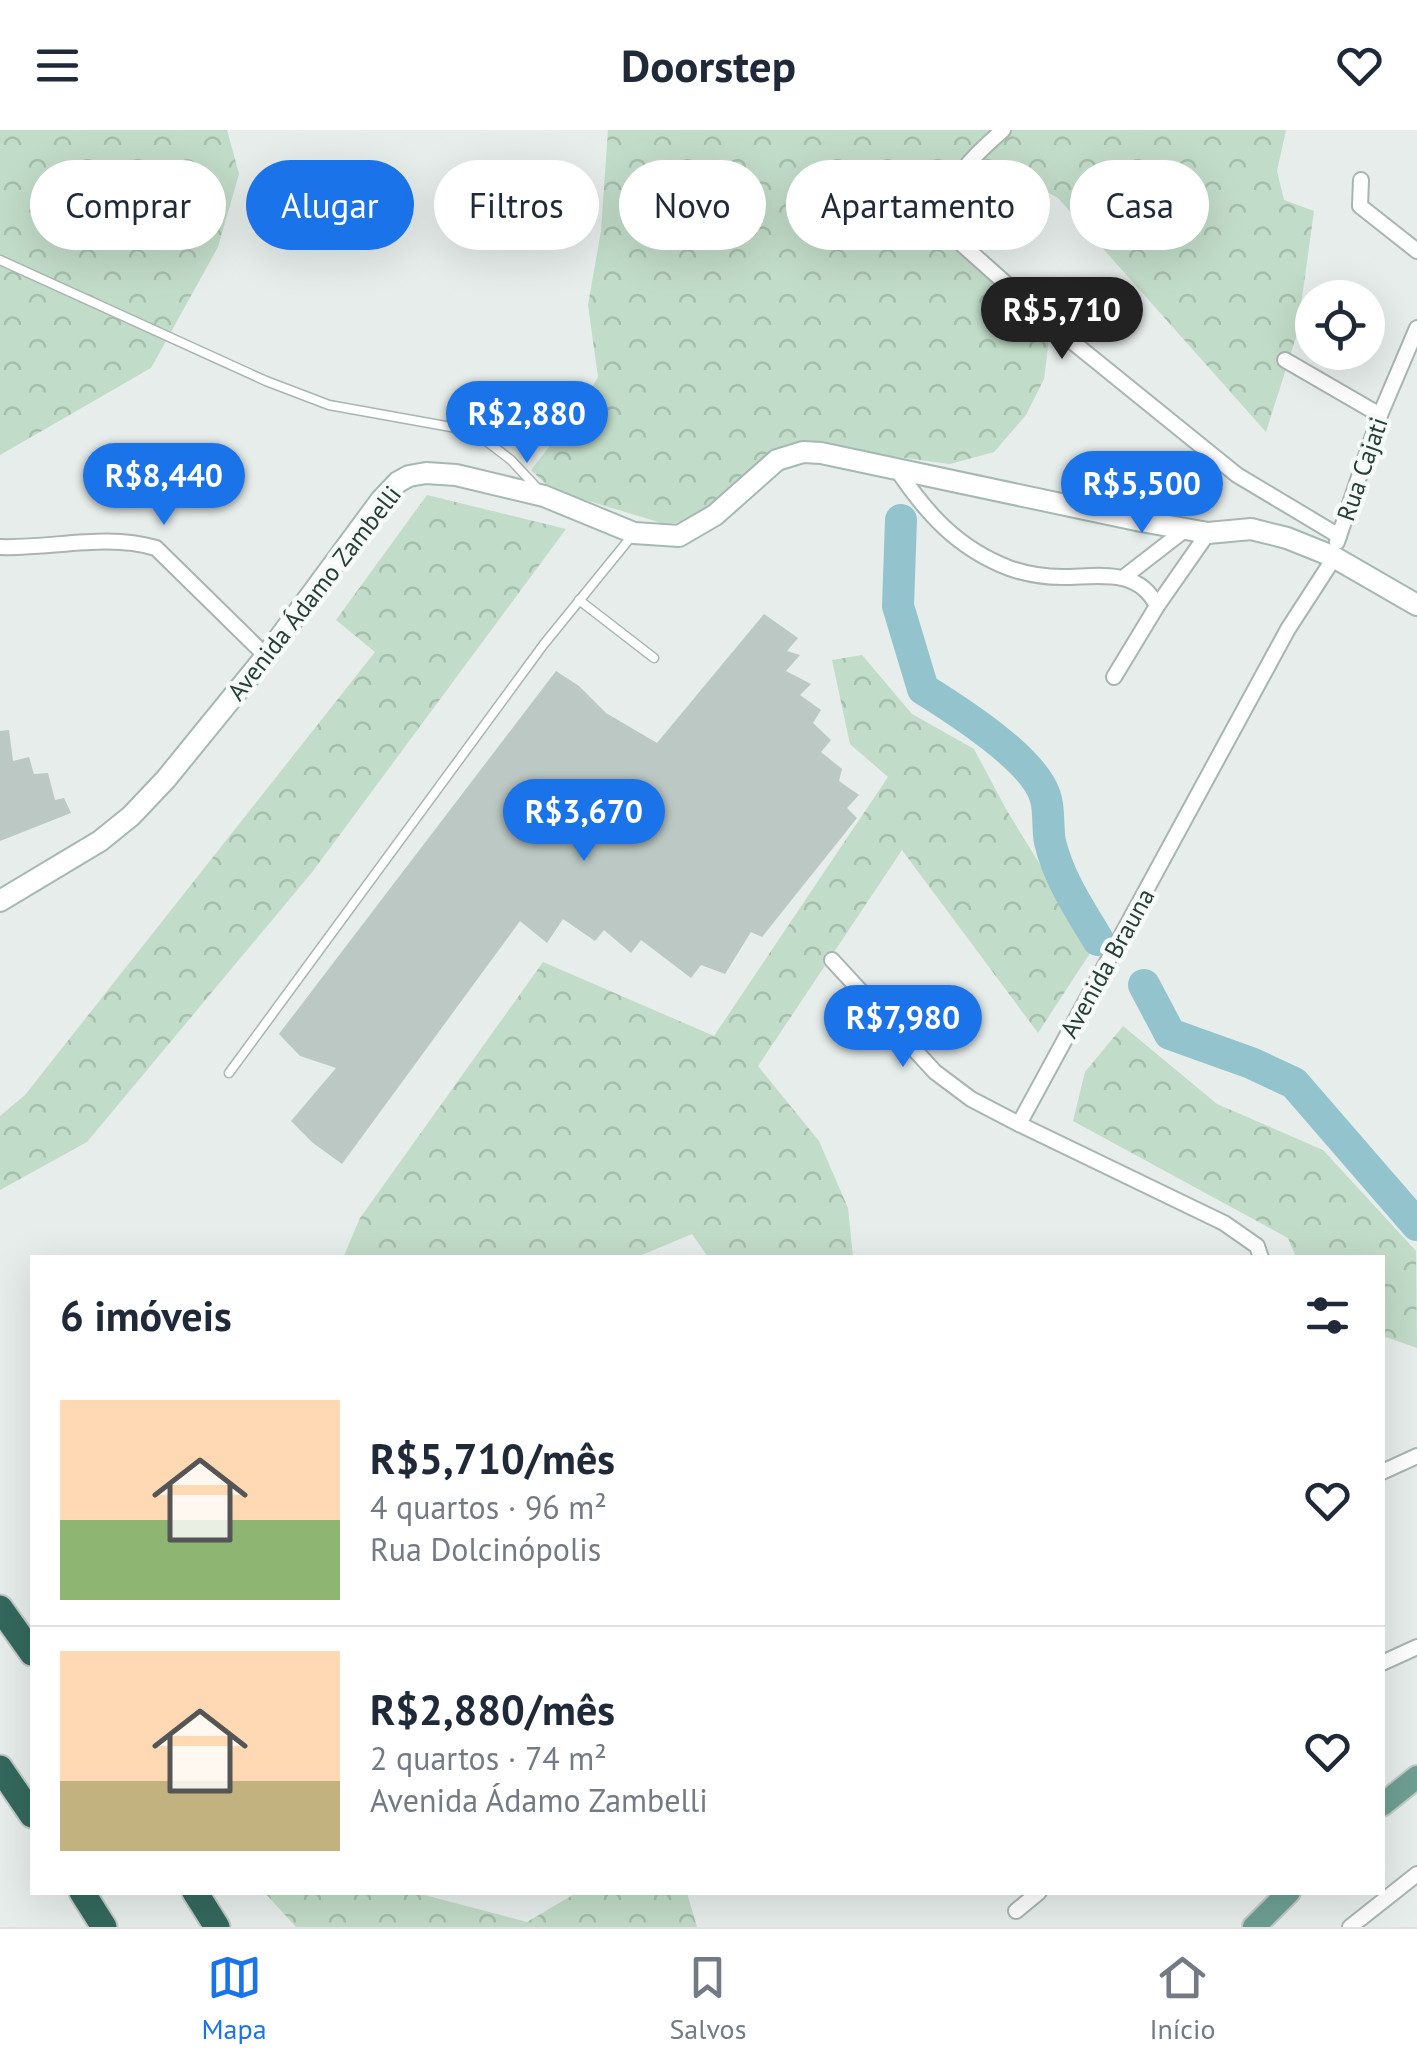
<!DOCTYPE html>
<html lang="pt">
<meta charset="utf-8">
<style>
body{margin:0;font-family:"PT Sans",sans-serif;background:#f6f6f7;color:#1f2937;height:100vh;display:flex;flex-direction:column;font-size:38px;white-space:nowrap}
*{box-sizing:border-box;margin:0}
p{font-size:32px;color:#747a83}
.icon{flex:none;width:55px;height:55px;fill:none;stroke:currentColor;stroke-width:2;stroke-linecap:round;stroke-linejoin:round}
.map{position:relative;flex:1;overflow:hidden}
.details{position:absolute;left:30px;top:1125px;width:1355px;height:640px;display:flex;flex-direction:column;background:#fff;border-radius:0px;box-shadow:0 10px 40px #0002}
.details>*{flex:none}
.guide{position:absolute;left:30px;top:30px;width:1358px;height:90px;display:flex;gap:20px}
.tools{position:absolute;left:1295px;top:150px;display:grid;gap:20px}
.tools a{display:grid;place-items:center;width:90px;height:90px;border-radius:50%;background:#fff;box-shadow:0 10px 40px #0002;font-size:50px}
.price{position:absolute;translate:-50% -85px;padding:0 22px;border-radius:35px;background:#1a73e8;color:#fff;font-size:32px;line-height:65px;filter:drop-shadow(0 2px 5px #0008)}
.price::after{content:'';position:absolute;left:50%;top:60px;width:30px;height:22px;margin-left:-15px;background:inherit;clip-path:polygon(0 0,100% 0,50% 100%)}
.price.current{background:#222;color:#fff}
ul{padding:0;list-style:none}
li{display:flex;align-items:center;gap:30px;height:250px;padding:0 30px}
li+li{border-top:2px solid #e0e1e3}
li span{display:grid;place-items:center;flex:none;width:280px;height:200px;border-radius:0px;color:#555}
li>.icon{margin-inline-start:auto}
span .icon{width:120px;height:120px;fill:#fffc;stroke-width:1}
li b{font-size:42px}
h2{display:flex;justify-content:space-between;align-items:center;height:120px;padding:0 30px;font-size:42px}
.chip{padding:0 35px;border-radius:45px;background:#fff;box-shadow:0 10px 40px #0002;font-size:35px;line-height:90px}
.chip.current{background:#1a73e8;color:#fff}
header{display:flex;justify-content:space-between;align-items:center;height:130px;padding:0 30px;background:#fff;font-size:45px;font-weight:700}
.menu{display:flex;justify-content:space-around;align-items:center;height:140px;border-top:2px solid #e0e1e3;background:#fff;font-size:28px;color:#747a83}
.menu a{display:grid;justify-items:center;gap:5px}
.menu .current{color:#1a73e8}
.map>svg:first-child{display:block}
.forest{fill:url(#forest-crowns)}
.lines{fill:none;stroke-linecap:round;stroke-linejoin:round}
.river{stroke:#93c4cd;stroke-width:32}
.building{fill:#bbc8c3}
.lane-casing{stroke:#a9b5b1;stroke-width:11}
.street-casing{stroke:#a9b5b1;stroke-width:18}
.secondary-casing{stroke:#a5b8b1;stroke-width:24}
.primary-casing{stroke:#c2c9c7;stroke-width:26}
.highway-casing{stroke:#c2c9c7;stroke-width:29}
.lane{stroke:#fff;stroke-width:8}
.street{stroke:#fff;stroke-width:14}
.secondary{stroke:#fff;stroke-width:20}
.primary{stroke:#6e9f92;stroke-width:22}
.highway{stroke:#34685d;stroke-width:25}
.labels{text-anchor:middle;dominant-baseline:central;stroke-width:9;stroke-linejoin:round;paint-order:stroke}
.street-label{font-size:25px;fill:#263e37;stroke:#f6faf8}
</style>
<header><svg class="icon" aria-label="menu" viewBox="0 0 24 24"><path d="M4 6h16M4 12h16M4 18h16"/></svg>Doorstep<svg class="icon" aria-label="heart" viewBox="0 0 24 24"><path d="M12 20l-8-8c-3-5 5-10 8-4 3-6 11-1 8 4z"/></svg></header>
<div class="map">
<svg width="1417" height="1797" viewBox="0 0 1417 1797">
<defs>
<pattern id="forest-crowns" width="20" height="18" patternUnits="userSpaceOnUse" patternTransform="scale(2.5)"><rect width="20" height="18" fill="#c1dcc8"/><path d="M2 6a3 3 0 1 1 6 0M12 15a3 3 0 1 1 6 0" fill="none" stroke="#a6beac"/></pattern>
</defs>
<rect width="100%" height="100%" fill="#e6edea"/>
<g class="forest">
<polygon points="0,0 227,0 239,44 218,117 151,238 0,325"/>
<path d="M608 0H1286L1277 41 1284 70 1314 81 1297 204 1266 302 1058 68 1014 45C972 59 965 64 944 103L959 121 1050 201 1044 249 1026 285 994 322 950 334 860 322 777 321 760 331 729 363 693 391 665 394 552 360 531 340 581 276 598 247 588 175 601 101Z"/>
<polygon points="427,365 566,399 313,741 87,1012 0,1060 0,986 25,965 375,522 336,490"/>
<polygon points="862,525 912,584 974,619 1006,679 1092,820 1038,903 902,720 758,936 819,1011 848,1078 853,1127 708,1127 692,1104 637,1127 343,1128 360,1088 543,832 714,906 888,647 850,614 832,530"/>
<polygon points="1123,896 1217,974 1323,1020 1416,1121 1417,1218 1383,1206 1382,1128 1296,1127 1288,1108 1073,991 1085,942"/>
<polygon points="265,1763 417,1763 527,1792 576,1763 687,1763 697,1797 296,1797"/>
</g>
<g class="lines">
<g class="river">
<path d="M901 390 898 476 923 559C955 579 1033 628 1045 666 1050 680 1047 697 1050 712 1059 749 1079 778 1098 810"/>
<polyline points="1144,855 1170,904 1251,933 1294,953 1417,1095"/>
</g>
</g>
<g class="building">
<polygon points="764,484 798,508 787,521 800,525 786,541 811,554 800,565 821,580 813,593 831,610 821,622 842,639 839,651 859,665 847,678 857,688 762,807 751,802 725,844 701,835 691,848 641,810 631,823 604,800 595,811 563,789 547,813 520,791 342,1034 313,1013 291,991 336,938 300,926 279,904 556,541 579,556 606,583 657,613"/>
<polygon points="9,600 13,631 29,627 34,644 48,643 55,670 64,668 71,683 0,711 0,601"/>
</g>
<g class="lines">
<defs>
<g id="lane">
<polyline points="0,130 266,251 329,275 451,297 481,307 511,330 538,359"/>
<polyline points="579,470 654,528"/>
<polyline points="229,943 544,514 631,407"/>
</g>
<g id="street">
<path d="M1003 0C973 27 927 66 956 109L1059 201 1237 345 1339 406"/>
<polyline points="1361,50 1360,76 1417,121"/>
<polyline points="1285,230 1380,285"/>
<path d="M896 338C926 383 957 418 1009 438 1026 444 1044 447 1062 447 1098 447 1138 437 1157 476"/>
<polyline points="1337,412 1380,285 1417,198"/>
<path d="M0 417C52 419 105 403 156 418L266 526"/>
<polyline points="1124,447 1186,399"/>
<polyline points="1114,547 1157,476 1208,403"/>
<polyline points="832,830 935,942 971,969 1019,994"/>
<polyline points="1261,1128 1257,1116 1224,1093 1019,994 1288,499 1334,428"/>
<polyline points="1382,1342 1417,1326"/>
<polyline points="1382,1533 1417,1517"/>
<polyline points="1016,1781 1039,1762"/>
<polyline points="1350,1797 1417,1744"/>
</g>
<polyline id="secondary" points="0,771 100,711 131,686 166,649 266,526 381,370 398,352 409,346 426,343 456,345 544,366 634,403 679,406 715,385 777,330 803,322 821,323 1141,391 1208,403 1251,399 1287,408 1332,426 1417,475"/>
<g id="primary">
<polyline points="1382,1675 1417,1647"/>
<polyline points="1254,1797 1289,1762"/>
</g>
<g id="highway">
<polyline points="0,1478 32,1523"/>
<polyline points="0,1638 32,1685"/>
<polyline points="82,1762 104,1797"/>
<polyline points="195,1762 217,1797"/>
</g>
</defs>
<use href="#lane" class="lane-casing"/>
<use href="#street" class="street-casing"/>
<use href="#secondary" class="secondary-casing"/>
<use href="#primary" class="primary-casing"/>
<use href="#highway" class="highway-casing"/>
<use href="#lane" class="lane"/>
<use href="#street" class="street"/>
<use href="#secondary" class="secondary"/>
<use href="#primary" class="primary"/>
<use href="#highway" class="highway"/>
</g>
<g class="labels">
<g class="street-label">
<text transform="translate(1362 339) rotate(-71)">Rua Cajati</text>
<text transform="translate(314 463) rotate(-52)">Avenida Ádamo Zambelli</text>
<text transform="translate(1107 833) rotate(-61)">Avenida Brauna</text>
</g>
</g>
</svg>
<div class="tools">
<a><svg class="icon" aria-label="locate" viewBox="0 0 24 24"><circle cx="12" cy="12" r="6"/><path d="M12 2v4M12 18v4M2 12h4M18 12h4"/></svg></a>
</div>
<b class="price current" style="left:1062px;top:232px">R$5,710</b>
<b class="price" style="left:527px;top:336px">R$2,880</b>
<b class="price" style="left:164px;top:398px">R$8,440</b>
<b class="price" style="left:1142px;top:406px">R$5,500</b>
<b class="price" style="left:584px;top:734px">R$3,670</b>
<b class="price" style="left:903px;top:940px">R$7,980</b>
<div class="guide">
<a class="chip">Comprar</a>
<a class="chip current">Alugar</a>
<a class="chip">Filtros</a>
<a class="chip">Novo</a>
<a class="chip">Apartamento</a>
<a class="chip">Casa</a>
</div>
<section class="details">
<h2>6 imóveis<svg class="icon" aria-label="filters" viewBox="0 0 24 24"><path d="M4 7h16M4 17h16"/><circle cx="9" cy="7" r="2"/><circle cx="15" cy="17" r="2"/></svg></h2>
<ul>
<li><span style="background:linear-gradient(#ffd9b3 60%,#8fb573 0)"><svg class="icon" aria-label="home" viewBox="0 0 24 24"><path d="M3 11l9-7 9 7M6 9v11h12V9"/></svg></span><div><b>R$5,710/mês</b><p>4 quartos · 96 m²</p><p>Rua Dolcinópolis</p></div><svg class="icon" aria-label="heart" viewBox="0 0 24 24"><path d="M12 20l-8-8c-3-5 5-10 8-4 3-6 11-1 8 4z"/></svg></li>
<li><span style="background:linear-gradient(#ffd9b3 65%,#c2b280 0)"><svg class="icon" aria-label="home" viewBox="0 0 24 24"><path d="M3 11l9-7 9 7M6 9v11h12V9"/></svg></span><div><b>R$2,880/mês</b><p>2 quartos · 74 m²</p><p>Avenida Ádamo Zambelli</p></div><svg class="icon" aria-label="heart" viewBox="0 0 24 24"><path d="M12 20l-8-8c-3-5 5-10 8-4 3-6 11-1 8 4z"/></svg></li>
</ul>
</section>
</div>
<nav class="menu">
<a class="current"><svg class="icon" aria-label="map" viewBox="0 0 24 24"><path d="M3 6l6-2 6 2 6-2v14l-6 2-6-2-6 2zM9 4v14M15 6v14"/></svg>Mapa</a>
<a><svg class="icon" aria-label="saved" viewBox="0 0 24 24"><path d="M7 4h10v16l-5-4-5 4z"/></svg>Salvos</a>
<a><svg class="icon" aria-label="home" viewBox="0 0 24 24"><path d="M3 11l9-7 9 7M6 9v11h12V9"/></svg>Início</a>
</nav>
